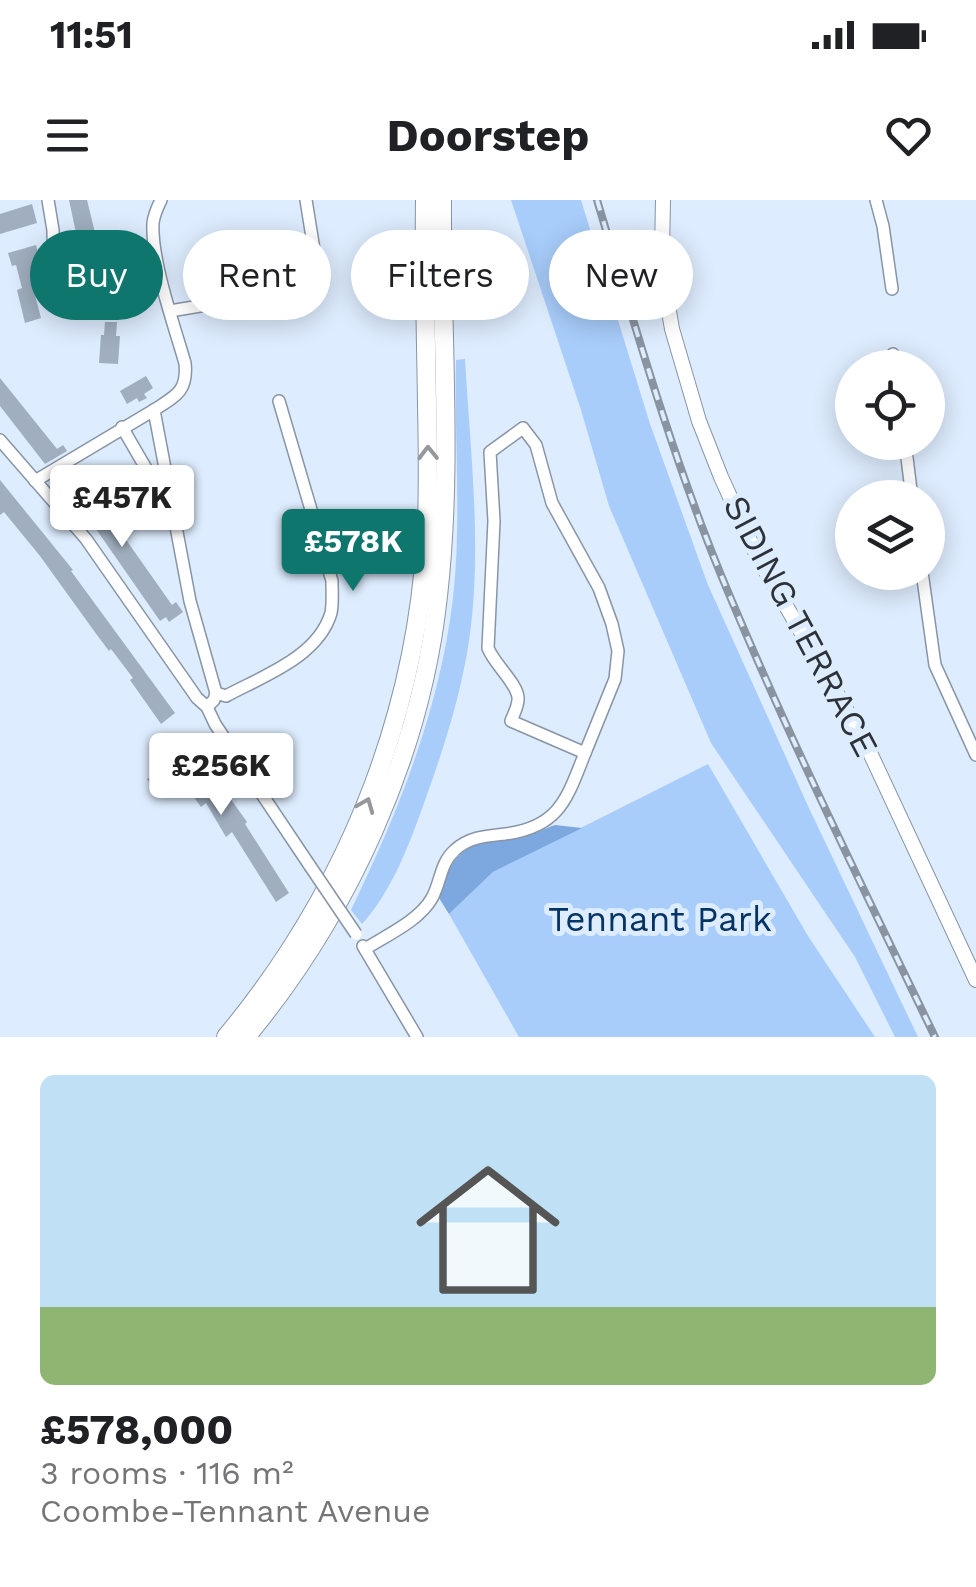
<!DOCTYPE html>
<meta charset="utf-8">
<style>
body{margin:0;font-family:"Work Sans",sans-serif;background:#f6f6f6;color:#202124;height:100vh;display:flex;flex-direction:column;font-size:38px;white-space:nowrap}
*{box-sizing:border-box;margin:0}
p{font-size:32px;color:#757577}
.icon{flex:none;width:55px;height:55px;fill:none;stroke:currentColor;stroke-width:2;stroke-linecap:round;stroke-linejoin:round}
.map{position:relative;height:837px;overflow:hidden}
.drawer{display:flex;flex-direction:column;background:#fff;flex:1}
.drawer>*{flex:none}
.guide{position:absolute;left:30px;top:30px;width:918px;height:90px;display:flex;gap:20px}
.controls{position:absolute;left:835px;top:150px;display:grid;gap:20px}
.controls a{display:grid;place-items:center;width:110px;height:110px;border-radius:50%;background:#fff;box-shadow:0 5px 25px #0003;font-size:50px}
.price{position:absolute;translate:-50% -85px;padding:0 22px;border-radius:10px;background:#fff;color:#222;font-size:32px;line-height:65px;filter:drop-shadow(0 2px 5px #0008)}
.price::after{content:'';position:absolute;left:50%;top:60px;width:30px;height:22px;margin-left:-15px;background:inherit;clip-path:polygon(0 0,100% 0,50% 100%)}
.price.current{background:#0f766e;color:#fff}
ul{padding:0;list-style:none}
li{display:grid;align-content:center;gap:20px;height:530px;padding:0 40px}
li+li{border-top:2px solid #e0e0e0}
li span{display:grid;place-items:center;height:310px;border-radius:15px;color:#555}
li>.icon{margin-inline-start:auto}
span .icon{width:180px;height:180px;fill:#fffc;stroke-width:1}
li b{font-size:42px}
.chip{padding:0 35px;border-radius:45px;background:#fff;box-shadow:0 5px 25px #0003;font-size:35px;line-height:90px}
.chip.current{background:#0f766e;color:#fff}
.status{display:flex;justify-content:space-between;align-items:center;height:70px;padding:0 50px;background:#fff;direction:ltr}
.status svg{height:28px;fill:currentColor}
header{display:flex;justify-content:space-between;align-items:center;height:130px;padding:0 40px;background:#fff;font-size:45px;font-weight:700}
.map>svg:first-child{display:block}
.green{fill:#a8cdfb}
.forest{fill:#7ca8df}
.building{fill:#a0aebf}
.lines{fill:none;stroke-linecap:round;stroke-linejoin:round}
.minor-casing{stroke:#8895a6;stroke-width:14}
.major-casing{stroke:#8895a6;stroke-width:16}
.highway-casing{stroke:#8895a6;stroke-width:20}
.minor{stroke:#fff;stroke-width:11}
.major{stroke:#fff;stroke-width:14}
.highway{stroke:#fff;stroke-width:18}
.rail-casing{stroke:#8a94a1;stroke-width:8}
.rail{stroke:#ddecfe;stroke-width:4;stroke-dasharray:11;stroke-linecap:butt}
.minor-bridge-casing{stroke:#8895a6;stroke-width:14;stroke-linecap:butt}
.minor-bridge{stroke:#fff;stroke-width:11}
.oneway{stroke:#96989c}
.labels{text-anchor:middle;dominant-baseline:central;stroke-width:10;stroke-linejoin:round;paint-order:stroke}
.street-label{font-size:35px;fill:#2d3239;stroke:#ddecfe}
.park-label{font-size:35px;fill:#053465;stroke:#ddecfe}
</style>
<div class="status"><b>11:51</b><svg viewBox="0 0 49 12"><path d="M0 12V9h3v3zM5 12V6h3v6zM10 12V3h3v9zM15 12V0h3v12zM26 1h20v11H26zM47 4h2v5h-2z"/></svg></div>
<header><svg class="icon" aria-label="menu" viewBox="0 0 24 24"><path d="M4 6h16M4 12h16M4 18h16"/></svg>Doorstep<svg class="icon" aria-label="heart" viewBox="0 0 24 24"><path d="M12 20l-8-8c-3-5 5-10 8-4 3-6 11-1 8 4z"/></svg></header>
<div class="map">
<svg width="976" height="837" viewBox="0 0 976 837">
<rect width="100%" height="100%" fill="#ddecfe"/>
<g class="green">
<polygon points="511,0 581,0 650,224 708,385 808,606 918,837 895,837 855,757 711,543 609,306 581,210"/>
<path d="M465 159C470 249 482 344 470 434 462 492 444 548 424 603 409 645 392 691 362 724L351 710C399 611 440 508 453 398 462 319 454 239 456 160Z"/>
<polygon points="708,564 808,736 875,837 519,837 449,714 493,672"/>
</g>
<path class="forest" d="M555 625 582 628 493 672 449 714 439 698C444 676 454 651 479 644 494 639 511 641 526 636 536 634 545 628 555 625Z"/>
<g class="building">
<polygon points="69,0 87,0 101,57 98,57 103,76 84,80 81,66 83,66"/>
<polygon points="32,4 37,23 0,34 0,14"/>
<polygon points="36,45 40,59 34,60 39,78 31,80 41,118 25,123 17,90 22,88 16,65 12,66 8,53"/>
<polygon points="105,122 117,122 116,136 120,136 118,164 99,163 101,135 104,135"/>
<polygon points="146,176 153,188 144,194 147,198 139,202 137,198 127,204 120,191"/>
<polygon points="0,178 57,249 63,245 67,251 45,264 0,206"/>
<polygon points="79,273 172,405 176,402 183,412 169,422 166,417 160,421 64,283"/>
<polygon points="0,280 73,370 71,371 175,513 161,524 130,480 133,478 111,449 109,451 97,435 40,356 4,312 0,315"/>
<polygon points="186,556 216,598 220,595 225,602 230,598 247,622 245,624 289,693 276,702 232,632 226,637 206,603 201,607 182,581 159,596 147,579"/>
</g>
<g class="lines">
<defs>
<g id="minor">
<polyline points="48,0 53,30 54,88"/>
<polyline points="876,0 883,26 892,89"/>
<polyline points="170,111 206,105 258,91 304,88 315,84 323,75 316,62 306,0"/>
<polyline points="893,154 895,168"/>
<path d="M154 210C176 196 188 191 185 163 174 125 151 60 153 23 154 14 157 8 161 0"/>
<polyline points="122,227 151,277 166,281"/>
<path d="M523 228 536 245 552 303 599 388 612 424 618 451 615 479 585 553 511 521C514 513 519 505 518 497 516 482 494 464 488 448L494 321 490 252Z"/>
<polyline points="0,240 86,339 197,498 207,507 215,524 310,666"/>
<polyline points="905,242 912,298"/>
<polyline points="35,281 154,210 190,401 216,493 214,500 207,507"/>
<polyline points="922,372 935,465 976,555"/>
<path d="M216 493 226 496C263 476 318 457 331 413 333 403 332 392 332 381L279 201"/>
<polyline points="363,746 417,837"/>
<path d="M365 749C387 735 419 721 432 698 441 682 440 663 455 650 469 637 486 636 505 634 560 627 567 598 585 553"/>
</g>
<polyline id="major" points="663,0 662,52 665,88 672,129 699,221 721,277 757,356 865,542 976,780"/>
<g id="highway">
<path d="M226 837C344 695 414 525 426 341 429 295 428 250 427 204 426 136 424 68 425 0"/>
<path d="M246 837C348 714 421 555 438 396 453 265 441 132 442 0"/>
</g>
</defs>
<use href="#minor" class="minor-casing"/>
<use href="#major" class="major-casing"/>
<use href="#highway" class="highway-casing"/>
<use href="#minor" class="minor"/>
<use href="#major" class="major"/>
<use href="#highway" class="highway"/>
<defs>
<path id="rail" d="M597 0C635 126 671 253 721 375 786 532 861 684 935 837"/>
</defs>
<use href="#rail" class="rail-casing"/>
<use href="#rail" class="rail"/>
<defs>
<polyline id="minor-bridge" points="310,666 356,734"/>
</defs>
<use href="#minor-bridge" class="minor-bridge-casing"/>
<use href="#minor-bridge" class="minor-bridge"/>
</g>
<defs><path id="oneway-chevron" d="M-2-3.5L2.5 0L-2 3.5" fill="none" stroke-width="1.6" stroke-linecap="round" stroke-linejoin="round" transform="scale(2.5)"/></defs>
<g class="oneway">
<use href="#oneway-chevron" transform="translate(428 253) rotate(-91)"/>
<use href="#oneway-chevron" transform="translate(366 605) rotate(-68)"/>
</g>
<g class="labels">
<g class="street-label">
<text transform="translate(801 426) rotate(62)">SIDING TERRACE</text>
</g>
<g class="park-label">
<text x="660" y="719">Tennant Park</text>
</g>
</g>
</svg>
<div class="controls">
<a><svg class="icon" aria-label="locate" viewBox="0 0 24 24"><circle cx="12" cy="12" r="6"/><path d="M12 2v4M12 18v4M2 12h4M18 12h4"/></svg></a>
<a><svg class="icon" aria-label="layers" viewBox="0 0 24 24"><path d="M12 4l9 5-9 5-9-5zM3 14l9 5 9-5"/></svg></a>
</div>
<b class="price" style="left:122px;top:350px">£457K</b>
<b class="price current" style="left:353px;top:394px">£578K</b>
<b class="price" style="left:221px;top:618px">£256K</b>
<div class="guide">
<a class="chip current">Buy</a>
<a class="chip">Rent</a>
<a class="chip">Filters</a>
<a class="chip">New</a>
</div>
</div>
<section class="drawer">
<ul>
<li><span style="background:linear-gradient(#bfe0f5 75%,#8fb573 0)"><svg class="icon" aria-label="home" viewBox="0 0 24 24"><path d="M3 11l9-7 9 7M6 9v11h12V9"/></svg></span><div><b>£578,000</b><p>3 rooms · 116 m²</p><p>Coombe-Tennant Avenue</p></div></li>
</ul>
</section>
